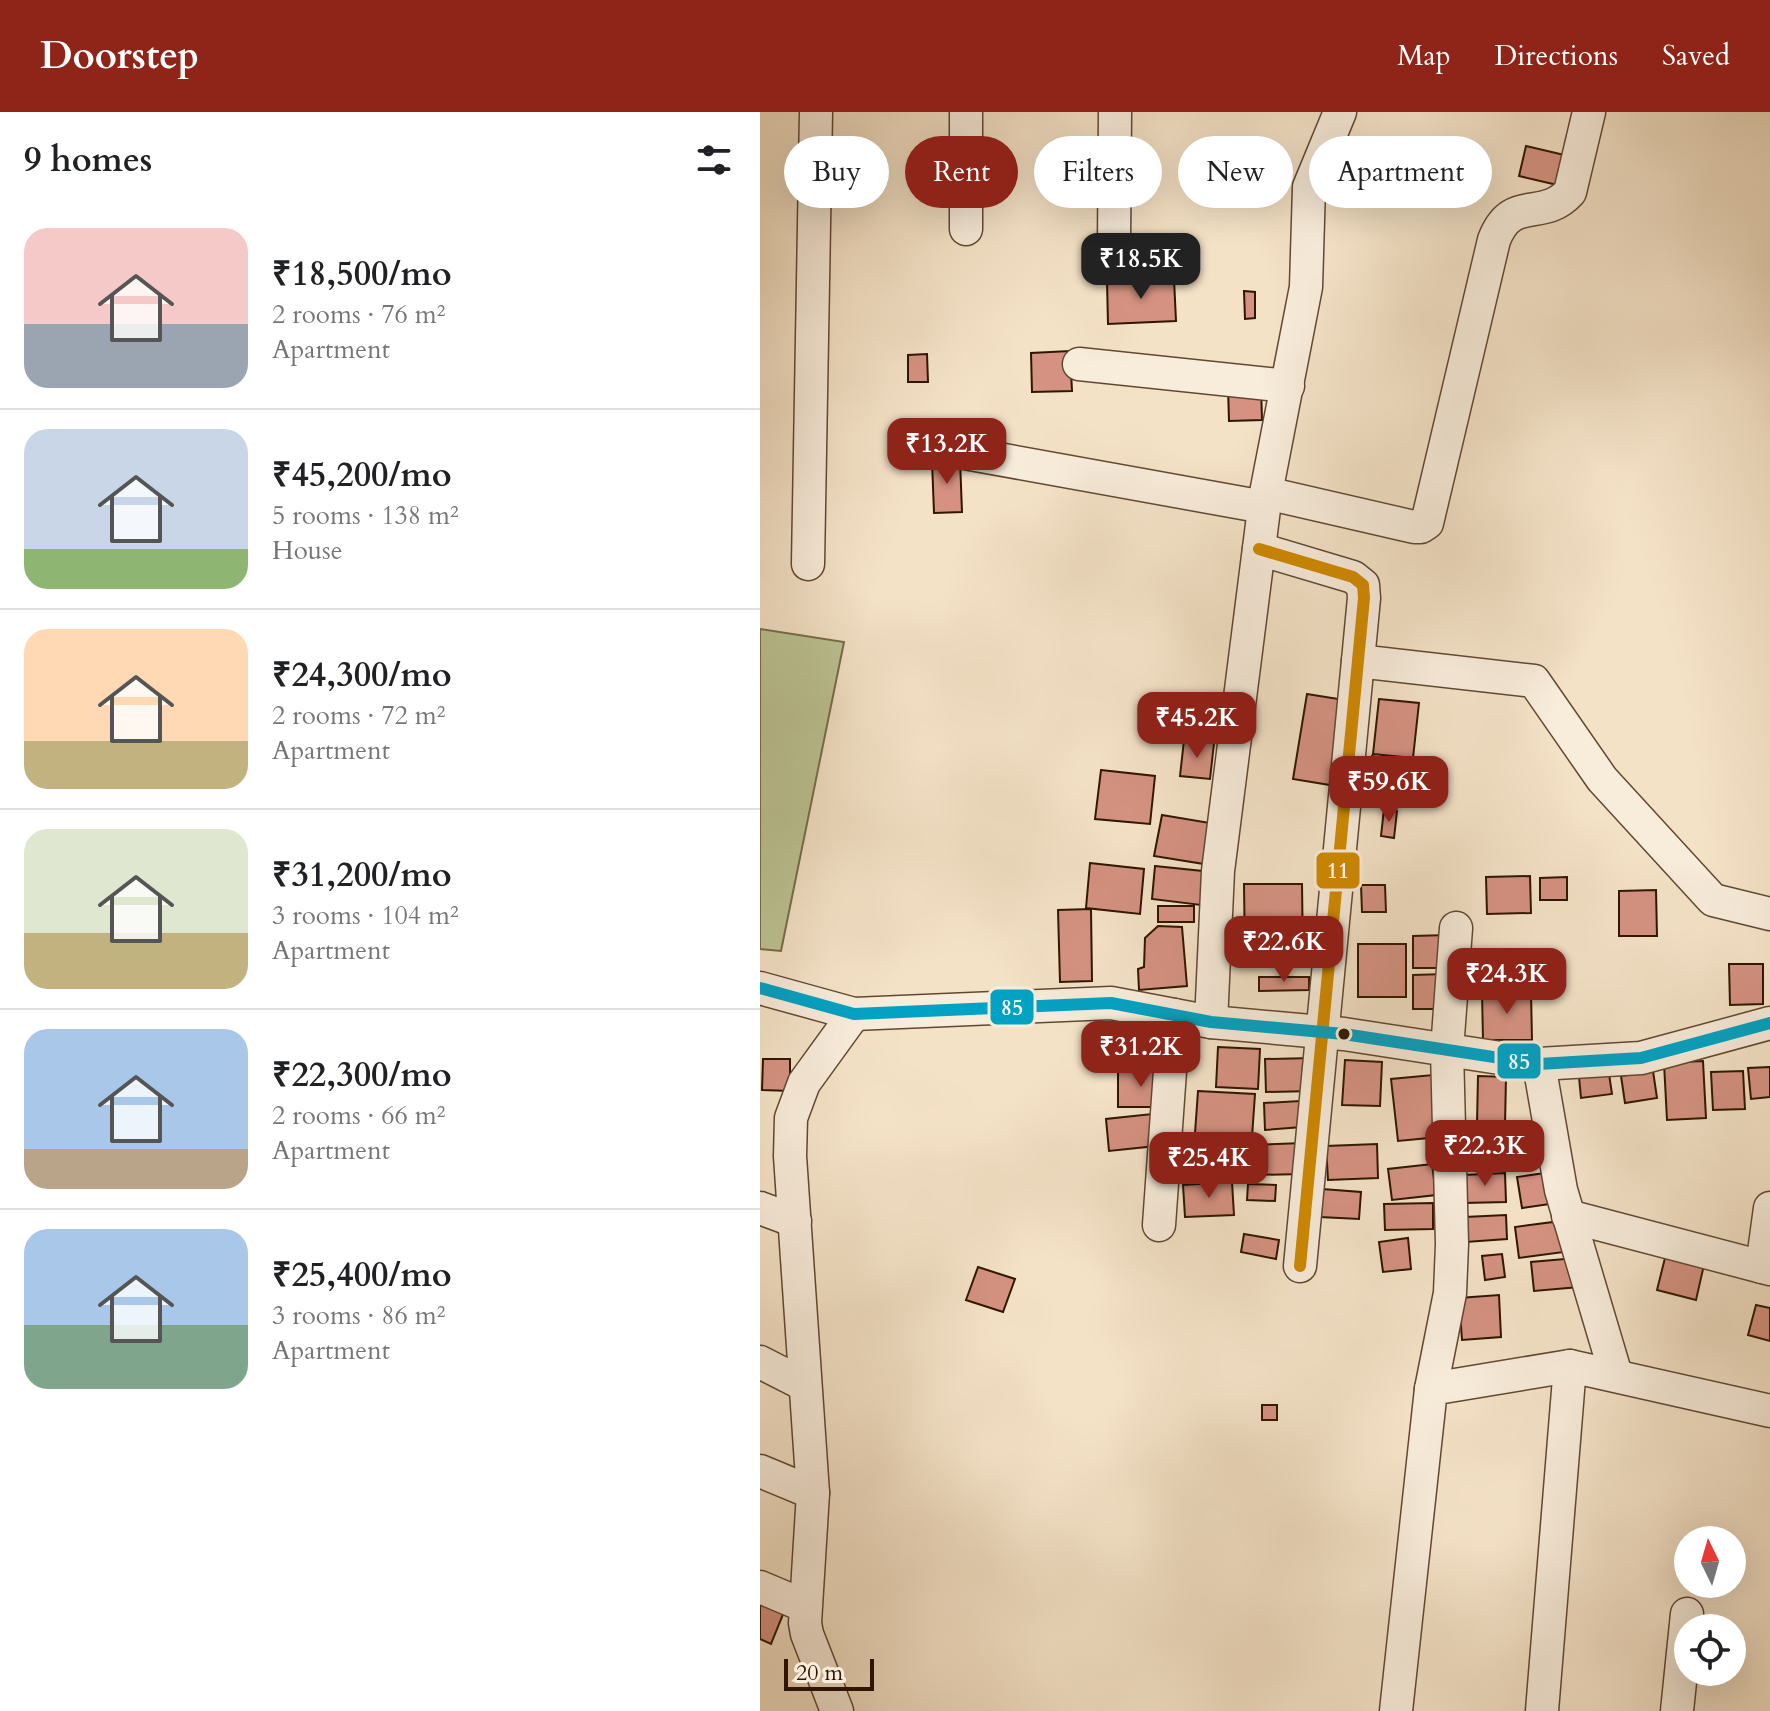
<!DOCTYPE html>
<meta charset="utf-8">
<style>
body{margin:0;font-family:Cardo,serif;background:#f2f2f2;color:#202124;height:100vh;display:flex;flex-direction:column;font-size:30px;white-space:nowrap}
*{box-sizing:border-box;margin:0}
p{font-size:26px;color:#757577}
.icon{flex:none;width:44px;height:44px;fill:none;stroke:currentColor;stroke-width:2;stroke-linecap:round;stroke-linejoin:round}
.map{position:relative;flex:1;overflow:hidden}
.side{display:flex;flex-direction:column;background:#fff;width:760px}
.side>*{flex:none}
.hud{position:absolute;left:24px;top:24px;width:760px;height:72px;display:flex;gap:16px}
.needle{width:52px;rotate:355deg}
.tools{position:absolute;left:914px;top:1414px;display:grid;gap:16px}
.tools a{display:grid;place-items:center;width:72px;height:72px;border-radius:50%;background:#fff;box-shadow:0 8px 32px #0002;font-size:40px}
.scale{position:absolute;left:24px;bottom:20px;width:90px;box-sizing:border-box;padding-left:8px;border:4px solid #301500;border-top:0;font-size:22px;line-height:28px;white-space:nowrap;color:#301500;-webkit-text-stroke:6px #f8ecdb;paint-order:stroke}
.price{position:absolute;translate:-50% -68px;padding:0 18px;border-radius:16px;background:#8f2418;color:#fff;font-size:26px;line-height:52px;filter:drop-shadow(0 2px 4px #0008)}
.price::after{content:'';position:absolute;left:50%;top:48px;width:24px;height:18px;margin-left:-12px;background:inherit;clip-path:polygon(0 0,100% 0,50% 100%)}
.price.current{background:#222;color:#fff}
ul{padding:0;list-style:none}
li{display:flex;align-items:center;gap:24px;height:200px;padding:0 24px}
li+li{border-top:2px solid #e0e0e0}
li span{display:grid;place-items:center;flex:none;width:224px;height:160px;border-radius:24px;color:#555}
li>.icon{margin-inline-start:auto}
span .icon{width:96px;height:96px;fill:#fffc;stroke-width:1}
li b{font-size:34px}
h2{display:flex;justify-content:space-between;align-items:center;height:96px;padding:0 24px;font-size:34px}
.tag{padding:0 28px;border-radius:36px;background:#fff;box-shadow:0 8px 32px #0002;font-size:28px;line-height:72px}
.tag.current{background:#8f2418;color:#fff}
header{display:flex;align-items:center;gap:48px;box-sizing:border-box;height:112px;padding:0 40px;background:#8f2418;color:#fff}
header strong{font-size:38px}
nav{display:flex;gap:44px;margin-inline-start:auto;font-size:28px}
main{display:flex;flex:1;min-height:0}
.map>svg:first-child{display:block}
.green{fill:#bcc394;stroke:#766c4a;stroke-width:2}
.building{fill:#d59282;stroke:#301500;stroke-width:2}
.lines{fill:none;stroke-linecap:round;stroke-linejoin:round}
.minor-casing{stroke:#614832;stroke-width:35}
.minor{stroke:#f8ecdb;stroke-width:32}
.bus-1-casing{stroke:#f8ecdb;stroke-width:18}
.bus-2-casing{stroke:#f8ecdb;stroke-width:18}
.bus-1{stroke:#cf8900;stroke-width:12}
.bus-2{stroke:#02a2c4;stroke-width:12}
.bus-dot{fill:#301500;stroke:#f8ecdb;stroke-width:3}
.line-badge{stroke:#f8ecdb;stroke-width:3}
.badge-label{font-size:22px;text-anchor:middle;font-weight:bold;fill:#fff}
</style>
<header>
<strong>Doorstep</strong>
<nav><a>Map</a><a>Directions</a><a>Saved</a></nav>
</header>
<main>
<section class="side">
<h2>9 homes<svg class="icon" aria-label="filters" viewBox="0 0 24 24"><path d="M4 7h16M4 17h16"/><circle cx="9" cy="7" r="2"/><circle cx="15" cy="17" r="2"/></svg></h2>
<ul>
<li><span style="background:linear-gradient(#f6c9c9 60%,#9aa5b1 0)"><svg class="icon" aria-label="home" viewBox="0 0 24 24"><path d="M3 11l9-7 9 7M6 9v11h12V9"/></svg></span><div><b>₹18,500/mo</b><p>2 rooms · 76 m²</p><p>Apartment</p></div></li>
<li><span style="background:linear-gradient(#c9d6e8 75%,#8fb573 0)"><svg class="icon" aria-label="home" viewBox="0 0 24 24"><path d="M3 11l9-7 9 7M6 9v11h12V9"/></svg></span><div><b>₹45,200/mo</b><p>5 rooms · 138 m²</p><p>House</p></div></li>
<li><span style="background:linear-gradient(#ffd9b3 70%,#c2b280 0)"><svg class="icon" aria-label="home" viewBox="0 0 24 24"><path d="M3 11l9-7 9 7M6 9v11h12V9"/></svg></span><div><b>₹24,300/mo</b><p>2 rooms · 72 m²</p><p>Apartment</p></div></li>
<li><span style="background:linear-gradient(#dfe7d0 65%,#c2b280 0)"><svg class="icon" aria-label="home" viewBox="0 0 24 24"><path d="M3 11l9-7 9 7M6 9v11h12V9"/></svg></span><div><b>₹31,200/mo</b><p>3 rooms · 104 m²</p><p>Apartment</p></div></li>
<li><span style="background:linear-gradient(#a9c7e8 75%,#b9a48a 0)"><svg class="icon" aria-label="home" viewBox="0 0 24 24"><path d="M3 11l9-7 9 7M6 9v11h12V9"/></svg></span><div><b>₹22,300/mo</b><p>2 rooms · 66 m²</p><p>Apartment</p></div></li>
<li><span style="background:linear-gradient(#a9c7e8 60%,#7fa58c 0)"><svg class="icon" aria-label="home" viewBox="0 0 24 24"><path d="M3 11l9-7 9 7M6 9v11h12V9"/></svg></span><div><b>₹25,400/mo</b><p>3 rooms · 86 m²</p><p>Apartment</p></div></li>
</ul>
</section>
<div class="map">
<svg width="1010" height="1599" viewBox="0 0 1010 1599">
<rect width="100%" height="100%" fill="#f4e2c7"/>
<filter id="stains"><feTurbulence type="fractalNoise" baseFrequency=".0025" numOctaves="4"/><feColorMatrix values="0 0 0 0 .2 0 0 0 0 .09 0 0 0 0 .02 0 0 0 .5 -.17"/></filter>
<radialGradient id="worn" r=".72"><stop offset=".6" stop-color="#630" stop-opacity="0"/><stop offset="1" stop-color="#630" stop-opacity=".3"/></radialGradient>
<polygon class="green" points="0,517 84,530 21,839 0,837"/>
<g class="building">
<polygon points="766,34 813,45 806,75 759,64"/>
<polygon points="414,167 416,209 348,212 347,169"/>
<polygon points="484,179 495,180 495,206 485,207"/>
<polygon points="310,239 312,279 272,280 271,241"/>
<polygon points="167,242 168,270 148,270 148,243"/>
<polygon points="501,274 502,308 469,309 468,275"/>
<polygon points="200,348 202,400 174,401 172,349"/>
<polygon points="547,582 591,589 576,674 533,667"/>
<polygon points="619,587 659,591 653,646 613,642"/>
<polygon points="424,628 454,631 450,667 420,664"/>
<polygon points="612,644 666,655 659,687 605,677"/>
<polygon points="341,658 395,664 390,712 335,707"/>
<polygon points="624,697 637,699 634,726 621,724"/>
<polygon points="402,703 450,711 444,752 394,744"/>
<polygon points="330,751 384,757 380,802 326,796"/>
<polygon points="395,754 452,760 449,794 392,787"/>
<polygon points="770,764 771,801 727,802 726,765"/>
<polygon points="807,765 807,788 780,788 780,766"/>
<polygon points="484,772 542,772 543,846 485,846"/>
<polygon points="601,773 625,773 626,800 602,800"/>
<polygon points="896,778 897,824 859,824 859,779"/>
<rect x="398" y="794" width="36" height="16"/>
<polygon points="331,797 332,869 300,870 298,798"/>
<polygon points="398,814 422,815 427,874 379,878 378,857 384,855 385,826"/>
<polygon points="687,823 688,856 653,856 653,824"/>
<rect x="598" y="832" width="48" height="53"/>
<polygon points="969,852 1003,852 1003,892 970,893"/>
<polygon points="686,862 686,897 653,897 653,863"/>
<polygon points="499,865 549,865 549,878 499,879"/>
<polygon points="722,880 771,880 772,928 723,928"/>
<polygon points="368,910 370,956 344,957 342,911"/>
<polygon points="372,913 401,913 401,952 373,952"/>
<polygon points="458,935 500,937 498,977 456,975"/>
<polygon points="553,946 553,979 506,980 505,947"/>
<polygon points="3,947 30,947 30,979 2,978"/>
<polygon points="585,948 622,950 620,994 582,993"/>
<polygon points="943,949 946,1006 907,1008 904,951"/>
<polygon points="1010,955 1010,985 991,987 988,956"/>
<polygon points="358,959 404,959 403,995 358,995"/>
<polygon points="893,959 897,986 865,991 861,964"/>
<polygon points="983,959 985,997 953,998 951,960"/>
<polygon points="849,962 852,982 821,986 819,965"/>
<polygon points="673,963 679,1025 638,1029 631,967"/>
<polygon points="718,964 746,965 745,1013 717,1012"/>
<polygon points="438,979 495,982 492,1025 435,1021"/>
<polygon points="540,989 542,1015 505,1018 504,991"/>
<polygon points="392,1002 396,1034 349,1039 346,1007"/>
<polygon points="780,1020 785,1048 761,1053 756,1025"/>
<polygon points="743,1027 744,1054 707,1056 706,1028"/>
<polygon points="485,1030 485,1062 430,1063 429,1032"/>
<polygon points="542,1031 543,1062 492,1063 491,1033"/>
<polygon points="617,1032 618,1066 568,1068 566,1034"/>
<polygon points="672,1052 676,1083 632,1088 628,1057"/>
<polygon points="745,1061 746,1090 704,1091 704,1063"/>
<polygon points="785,1061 790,1092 762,1096 757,1065"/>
<polygon points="472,1070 474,1103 425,1105 423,1073"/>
<polygon points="488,1072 516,1073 515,1089 487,1088"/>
<polygon points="562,1077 601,1080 599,1107 560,1105"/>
<polygon points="673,1091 673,1117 625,1118 624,1092"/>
<polygon points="746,1103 747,1127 706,1130 705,1105"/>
<polygon points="801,1109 804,1140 759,1146 755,1115"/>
<polygon points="484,1122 519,1128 516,1147 481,1140"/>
<polygon points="648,1126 651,1157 623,1160 619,1130"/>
<polygon points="908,1134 946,1144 936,1188 897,1178"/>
<polygon points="742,1142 745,1165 725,1168 722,1144"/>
<polygon points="816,1146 819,1175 774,1179 771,1150"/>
<polygon points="218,1155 255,1167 243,1200 206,1188"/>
<polygon points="739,1183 741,1225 702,1228 699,1186"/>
<polygon points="996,1193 1010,1196 1010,1229 988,1223"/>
<rect x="502" y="1293" width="15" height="15"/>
<polygon points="0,1479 28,1490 11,1532 0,1527"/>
</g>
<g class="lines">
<defs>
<g id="minor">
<polyline points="206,117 206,0"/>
<polyline points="354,134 355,0"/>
<polyline points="319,252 528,274"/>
<polyline points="166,334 504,395"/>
<path d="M506 381 654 415H661L667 411 734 128C752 81 782 111 810 80L829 0"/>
<polyline points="499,437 593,465 603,473 604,486 540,1154"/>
<polyline points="48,452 56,0"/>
<polyline points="598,549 774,569 842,667 953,788 1010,802"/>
<polyline points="0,876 94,902 351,891 451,910 584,922 779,952 881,946 1010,911"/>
<polyline points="451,910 458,759 506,381 546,175 549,75 580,0"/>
<polyline points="779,952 801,1078 856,1263"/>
<polyline points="0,1096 35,1109"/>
<polyline points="808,1104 1010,1157"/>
<polyline points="399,1113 414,903"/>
<polyline points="1002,1155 1010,1096"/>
<polyline points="0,1250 45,1273"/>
<polyline points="671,1277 690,1181 692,1132 687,938 696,816"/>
<polyline points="0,1359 53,1381"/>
<polyline points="0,1475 45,1494"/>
<polyline points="77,1599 47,1522 45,1511 53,1381 30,1044 31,1006 44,971 94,902"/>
<polyline points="636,1599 671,1277 810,1254"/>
<polyline points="782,1599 810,1254 1010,1299"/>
<polyline points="917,1599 927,1502"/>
</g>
</defs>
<use href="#minor" class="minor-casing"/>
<use href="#minor" class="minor"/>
<defs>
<polyline id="bus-1" points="499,437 593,465 603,473 604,486 540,1154"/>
<polyline id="bus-2" points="0,876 94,902 351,891 451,910 584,922 779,952 881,946 1010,911"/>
</defs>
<use href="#bus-1" class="bus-1-casing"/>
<use href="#bus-2" class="bus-2-casing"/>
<use href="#bus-1" class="bus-1"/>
<use href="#bus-2" class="bus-2"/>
</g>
<circle class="bus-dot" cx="584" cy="922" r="7"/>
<g class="line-badge">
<rect x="555" y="739" width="46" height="39" rx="8" fill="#cf8900"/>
<rect x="229" y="876" width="46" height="38" rx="8" fill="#02a2c4"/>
<rect x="736" y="930" width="46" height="38" rx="8" fill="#02a2c4"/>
</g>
<g class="badge-label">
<text x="578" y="766">11</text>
<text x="252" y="903">85</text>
<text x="759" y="957">85</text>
</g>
<rect width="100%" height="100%" filter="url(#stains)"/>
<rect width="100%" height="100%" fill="url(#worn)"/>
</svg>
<div class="tools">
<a><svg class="needle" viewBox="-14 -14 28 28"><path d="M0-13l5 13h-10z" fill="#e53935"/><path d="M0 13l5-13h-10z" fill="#757577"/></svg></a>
<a><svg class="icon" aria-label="locate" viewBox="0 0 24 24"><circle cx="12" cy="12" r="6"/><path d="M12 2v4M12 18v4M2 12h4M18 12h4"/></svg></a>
</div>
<div class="scale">20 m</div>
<b class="price current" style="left:381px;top:189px">₹18.5K</b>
<b class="price" style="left:187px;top:374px">₹13.2K</b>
<b class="price" style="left:437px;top:648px">₹45.2K</b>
<b class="price" style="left:629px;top:712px">₹59.6K</b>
<b class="price" style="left:524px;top:872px">₹22.6K</b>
<b class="price" style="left:747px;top:904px">₹24.3K</b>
<b class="price" style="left:381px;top:977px">₹31.2K</b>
<b class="price" style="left:725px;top:1076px">₹22.3K</b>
<b class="price" style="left:449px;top:1088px">₹25.4K</b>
<div class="hud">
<a class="tag">Buy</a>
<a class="tag current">Rent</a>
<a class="tag">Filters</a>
<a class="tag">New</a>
<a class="tag">Apartment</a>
</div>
</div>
</main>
